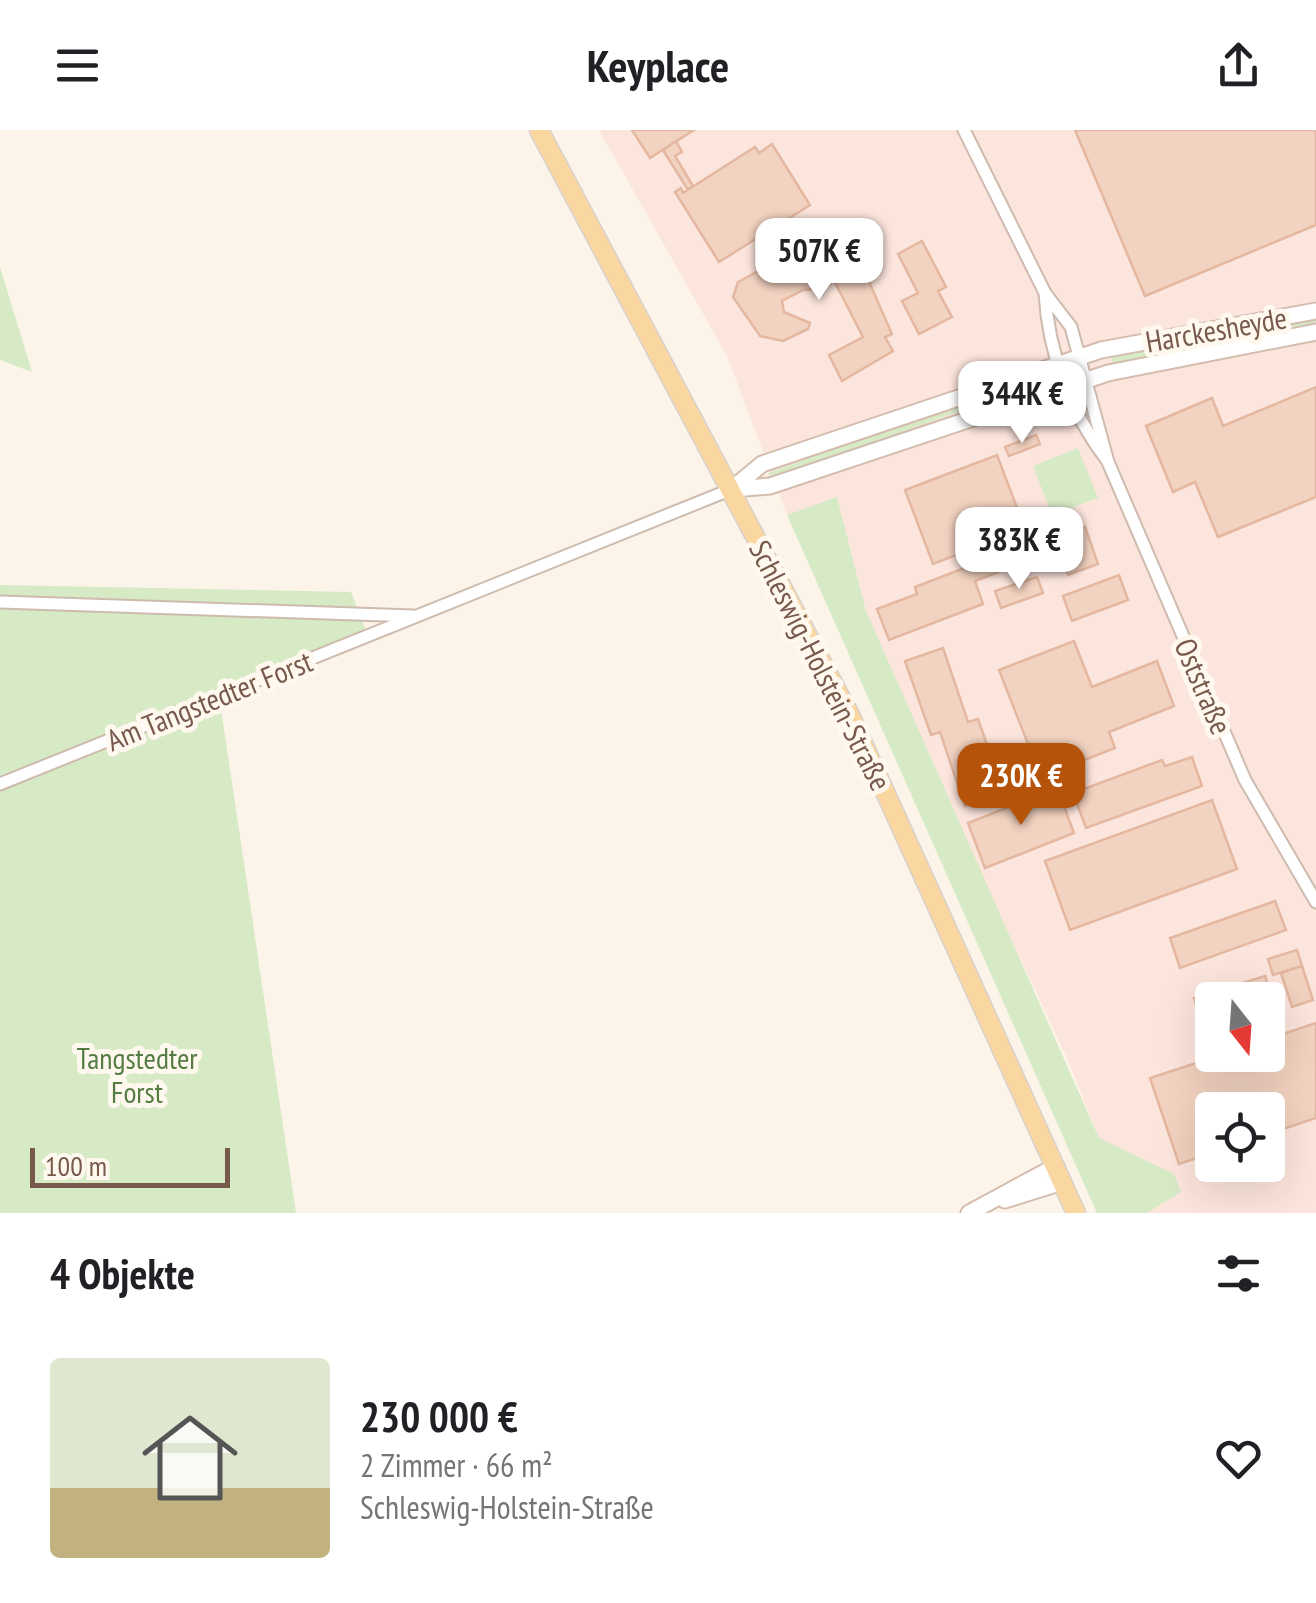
<!DOCTYPE html>
<html lang="de">
<meta charset="utf-8">
<style>
body{margin:0;font-family:"PT Sans Narrow",sans-serif;background:#f6f6f6;color:#202124;height:100vh;display:flex;flex-direction:column;font-size:38px;white-space:nowrap}
*{box-sizing:border-box;margin:0}
p{font-size:32px;color:#757577}
.icon{flex:none;width:55px;height:55px;fill:none;stroke:currentColor;stroke-width:2;stroke-linecap:round;stroke-linejoin:round}
.map{position:relative;height:1083px;overflow:hidden}
.details{display:flex;flex-direction:column;background:#fff;flex:1}
.details>*{flex:none}
.needle{width:65px;rotate:163deg}
.tools{position:absolute;left:1195px;top:852px;display:grid;gap:20px}
.tools a{display:grid;place-items:center;width:90px;height:90px;border-radius:10px;background:#fff;box-shadow:0 10px 40px #0002;font-size:50px}
.scale{position:absolute;left:30px;bottom:25px;width:200px;box-sizing:border-box;padding-left:10px;border:5px solid #775a4c;border-top:0;font-size:28px;line-height:35px;white-space:nowrap;color:#775a4c;-webkit-text-stroke:8px #fff8ee;paint-order:stroke}
.price{position:absolute;translate:-50% -85px;padding:0 22px;border-radius:20px;background:#fff;color:#222;font-size:32px;line-height:65px;filter:drop-shadow(0 2px 5px #0008)}
.price::after{content:'';position:absolute;left:50%;top:60px;width:30px;height:22px;margin-left:-15px;background:inherit;clip-path:polygon(0 0,100% 0,50% 100%)}
.price.on{background:#b45309;color:#fff}
ul{padding:0;list-style:none}
li{display:flex;align-items:center;gap:30px;height:250px;padding:0 50px}
li+li{border-top:2px solid #e0e0e0}
li span{display:grid;place-items:center;flex:none;width:280px;height:200px;border-radius:10px;color:#555}
li>.icon{margin-inline-start:auto}
span .icon{width:120px;height:120px;fill:#fffc;stroke-width:1}
li b{font-size:42px}
h2{display:flex;justify-content:space-between;align-items:center;height:120px;padding:0 50px;font-size:42px}
header{display:flex;justify-content:space-between;align-items:center;height:130px;padding:0 50px;background:#fff;font-size:45px;font-weight:700}
.map>svg:first-child{display:block}
.commercial{fill:#fce5dc;fill-rule:evenodd}
.green{fill:#d6eac6}
.building{fill:#f2d2c0;stroke:#e4b8a0;stroke-width:2.5}
.lines{fill:none;stroke-linecap:round;stroke-linejoin:round}
.street-casing{stroke:#cebbae;stroke-width:15}
.secondary-casing{stroke:#d4bdae;stroke-width:19}
.primary-casing{stroke:#d9d1cd;stroke-width:21}
.street{stroke:#fff;stroke-width:11}
.secondary{stroke:#fff;stroke-width:15}
.primary{stroke:#fad7a1;stroke-width:18}
.labels{text-anchor:middle;dominant-baseline:central;stroke-width:10;stroke-linejoin:round;paint-order:stroke}
.street-label{font-size:30px;fill:#775a4c;stroke:#fff8ee}
.park-label{font-size:30px;fill:#557c43;stroke:#fff8ee}
</style>
<header><svg class="icon" aria-label="menu" viewBox="0 0 24 24"><path d="M4 6h16M4 12h16M4 18h16"/></svg>Keyplace<svg class="icon" aria-label="share" viewBox="0 0 24 24"><path d="M12 15V3M7 8l5-5 5 5M5 13v7h14v-7"/></svg></header>
<div class="map">
<svg width="1316" height="1083" viewBox="0 0 1316 1083">
<rect width="100%" height="100%" fill="#fcf4e8"/>
<path class="commercial" d="M599 0H1316V1083H1129L1067 928 951 681 866 481 837 368 787 385 727 226ZM1212 870H1268V925H1212ZM1212 980H1268V1035H1212Z"/>
<g class="green">
<polygon points="0,137 32,242 0,230"/>
<polygon points="1316,189 1316,196 1113,236 1111,226"/>
<polygon points="1029,249 1031,255 771,350 768,343"/>
<polygon points="1078,318 1098,368 1052,385 1033,336"/>
<polygon points="837,367 866,481 1099,1008 1174,1044 1181,1062 1147,1083 1097,1083 787,385"/>
<polygon points="0,455 351,462 366,501 326,530 220,572 296,1083 0,1083"/>
</g>
<g class="building">
<polygon points="632,0 694,0 650,28"/>
<polygon points="1075,0 1316,0 1316,95 1145,166"/>
<polygon points="676,11 682,22 675,26 693,56 688,60 663,20"/>
<polygon points="772,14 810,75 719,132 675,62 681,58 683,63 755,17 759,23"/>
<polygon points="849,106 892,204 885,207 893,221 842,251 829,225 863,207 829,141 823,144 825,150 819,159 803,160 782,171 784,182 810,193 808,199 783,211 760,206 733,167 738,152 760,140 768,143 795,134 797,126 810,125"/>
<polygon points="922,111 946,157 938,161 952,187 919,204 902,171 918,163 898,124"/>
<polygon points="1316,257 1316,367 1218,407 1195,352 1173,362 1146,296 1212,268 1223,296"/>
<polygon points="1036,305 1040,314 1009,326 1005,317"/>
<polygon points="997,325 1025,399 933,434 905,360"/>
<polygon points="1085,397 1098,434 1068,445 1055,408"/>
<polygon points="1019,417 1025,432 975,451 983,474 889,510 877,479 917,464 915,457"/>
<polygon points="1119,445 1128,470 1072,491 1063,466"/>
<polygon points="1037,447 1043,463 1001,478 995,461"/>
<polygon points="1074,511 1092,557 1157,531 1174,576 1109,602 1115,618 1041,647 999,540"/>
<polygon points="943,518 968,592 978,589 1004,663 965,676 940,602 931,605 905,531"/>
<polygon points="1192,627 1202,656 1086,698 1073,663 1162,630 1165,636"/>
<polygon points="1057,658 1074,703 985,738 968,693"/>
<polygon points="1212,670 1237,739 1070,800 1045,731"/>
<polygon points="1275,771 1286,800 1180,838 1170,808"/>
<polygon points="1297,820 1302,836 1273,845 1268,829"/>
<polygon points="1302,836 1313,870 1292,877 1281,843"/>
<polygon points="1265,846 1275,877 1268,879 1268,870 1212,870 1212,897 1204,900 1194,868"/>
<polygon points="1316,893 1316,988 1268,1004 1268,980 1212,980 1212,1023 1179,1034 1150,948 1221,925 1268,925 1268,909"/>
</g>
<g class="lines">
<defs>
<g id="street">
<polyline points="964,0 1045,163 1071,197 1108,332 1245,650 1316,772"/>
<path d="M1045 163C1048 222 1071 284 1107 330"/>
<polyline points="0,472 413,486"/>
<polyline points="0,654 732,359"/>
</g>
<g id="secondary">
<polyline points="732,359 762,334 1101,220 1316,181"/>
<polyline points="733,359 770,356 1108,243 1316,202"/>
<polyline points="1005,1070 1062,1052"/>
<polyline points="969,1083 1056,1036"/>
</g>
<polyline id="primary" points="539,0 851,587 1076,1083"/>
</defs>
<use href="#street" class="street-casing"/>
<use href="#secondary" class="secondary-casing"/>
<use href="#primary" class="primary-casing"/>
<use href="#street" class="street"/>
<use href="#secondary" class="secondary"/>
<use href="#primary" class="primary"/>
</g>
<g class="labels">
<g class="street-label">
<text transform="translate(1216 199) rotate(-10)">Harckesheyde</text>
<text transform="translate(821 535) rotate(63)">Schleswig-Holstein-Straße</text>
<text transform="translate(1204 556) rotate(67)">Oststraße</text>
<text transform="translate(209 570) rotate(-22)">Am Tangstedter Forst</text>
</g>
<g class="park-label">
<text x="137" y="927">Tangstedter<tspan x="137" dy="34">Forst</tspan></text>
</g>
</g>
</svg>
<div class="tools">
<a><svg class="needle" viewBox="-14 -14 28 28"><path d="M0-13l5 13h-10z" fill="#e53935"/><path d="M0 13l5-13h-10z" fill="#757577"/></svg></a>
<a><svg class="icon" aria-label="locate" viewBox="0 0 24 24"><circle cx="12" cy="12" r="6"/><path d="M12 2v4M12 18v4M2 12h4M18 12h4"/></svg></a>
</div>
<div class="scale">100 m</div>
<b class="price" style="left:819px;top:173px">507K €</b>
<b class="price" style="left:1022px;top:316px">344K €</b>
<b class="price" style="left:1019px;top:462px">383K €</b>
<b class="price on" style="left:1021px;top:698px">230K €</b>
</div>
<section class="details">
<h2>4 Objekte<svg class="icon" aria-label="filters" viewBox="0 0 24 24"><path d="M4 7h16M4 17h16"/><circle cx="9" cy="7" r="2"/><circle cx="15" cy="17" r="2"/></svg></h2>
<ul>
<li><span style="background:linear-gradient(#dfe7d0 65%,#c2b280 0)"><svg class="icon" aria-label="home" viewBox="0 0 24 24"><path d="M3 11l9-7 9 7M6 9v11h12V9"/></svg></span><div><b>230 000 €</b><p>2 Zimmer · 66 m²</p><p>Schleswig-Holstein-Straße</p></div><svg class="icon" aria-label="heart" viewBox="0 0 24 24"><path d="M12 20l-8-8c-3-5 5-10 8-4 3-6 11-1 8 4z"/></svg></li>
</ul>
</section>
